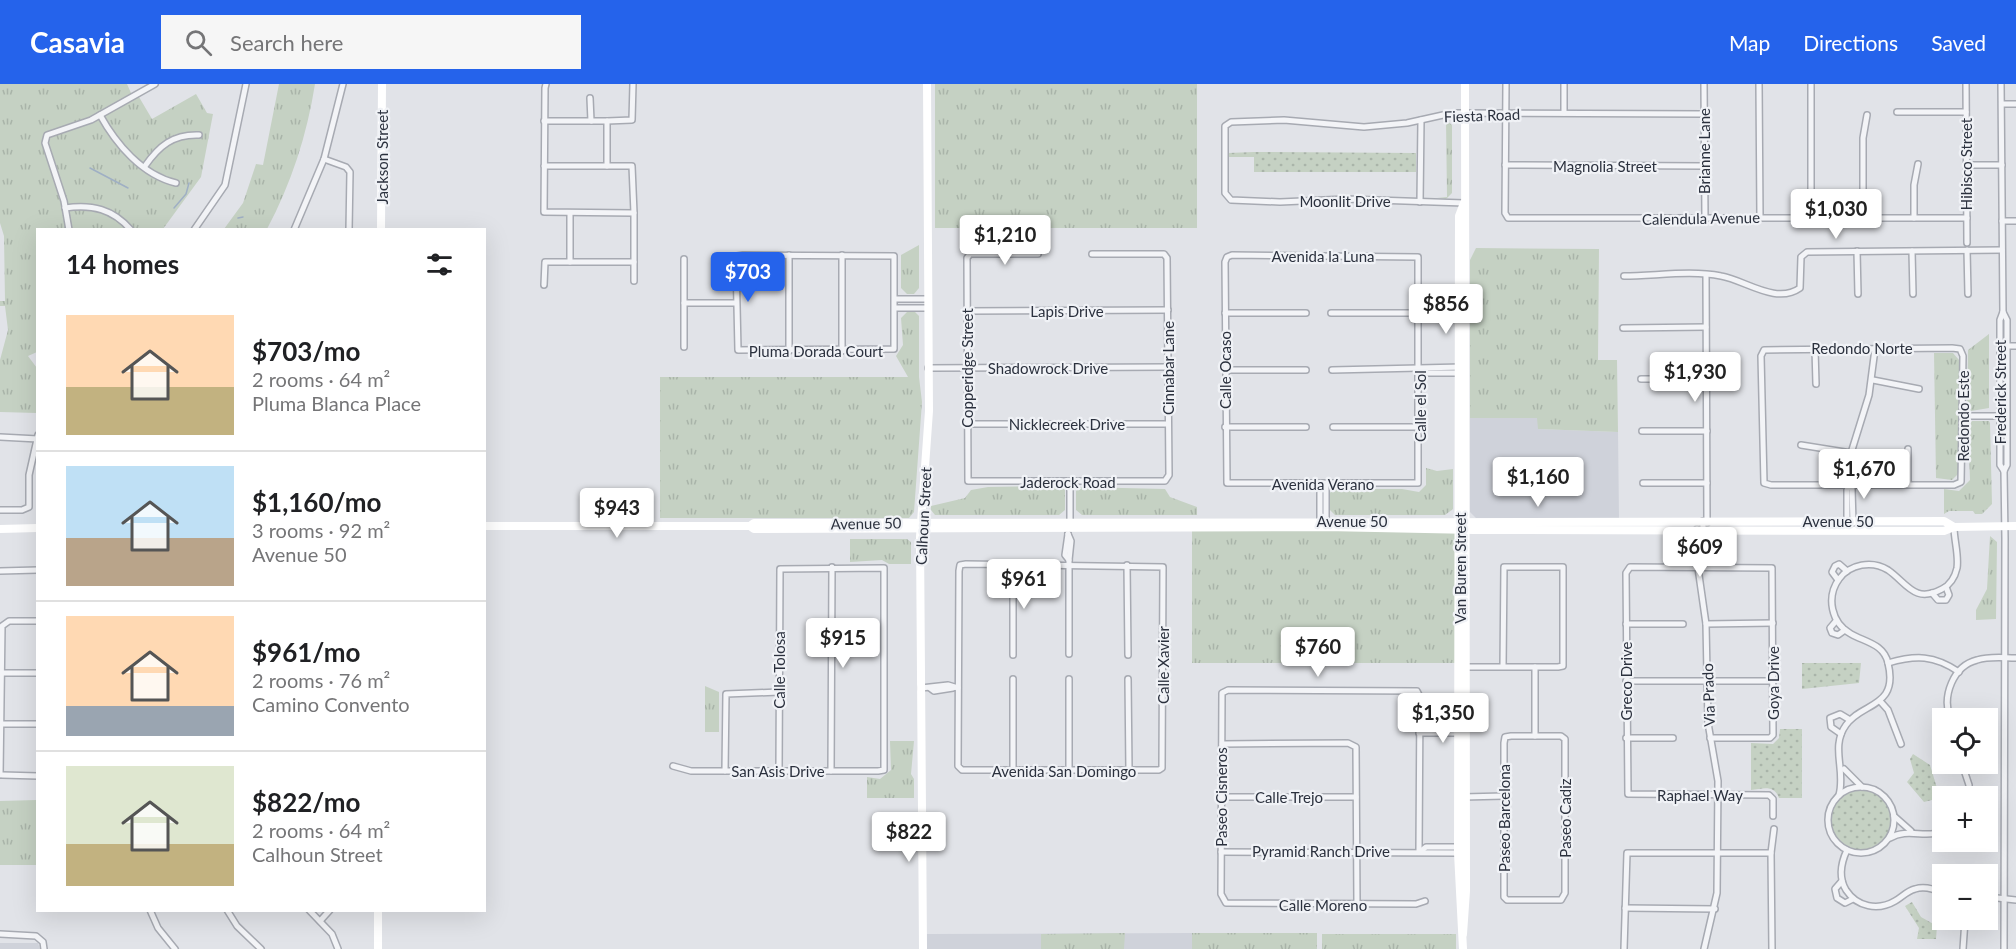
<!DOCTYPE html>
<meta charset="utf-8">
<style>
body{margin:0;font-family:Lato,sans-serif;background:#f6f6f6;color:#202124;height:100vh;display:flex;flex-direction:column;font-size:22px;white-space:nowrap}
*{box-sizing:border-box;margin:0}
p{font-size:20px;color:#757577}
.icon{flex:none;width:33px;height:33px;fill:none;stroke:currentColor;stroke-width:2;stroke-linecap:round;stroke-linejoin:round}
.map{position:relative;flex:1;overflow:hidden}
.panel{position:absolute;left:36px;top:144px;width:450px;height:684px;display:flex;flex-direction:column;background:#fff;border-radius:0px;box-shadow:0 6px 24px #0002}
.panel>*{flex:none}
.fabs{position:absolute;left:1932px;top:624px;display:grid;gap:12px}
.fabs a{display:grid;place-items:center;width:66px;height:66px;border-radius:0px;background:#fff;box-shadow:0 6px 24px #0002;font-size:30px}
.price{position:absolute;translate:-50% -51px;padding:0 14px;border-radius:6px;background:#fff;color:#222;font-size:20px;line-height:39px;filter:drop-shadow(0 2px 3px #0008)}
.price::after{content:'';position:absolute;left:50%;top:36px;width:18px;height:14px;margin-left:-9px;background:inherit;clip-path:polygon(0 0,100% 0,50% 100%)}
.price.current{background:#2563eb;color:#fff}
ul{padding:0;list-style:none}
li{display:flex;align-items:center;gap:18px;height:150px;padding:0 30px}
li+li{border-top:2px solid #e0e0e0}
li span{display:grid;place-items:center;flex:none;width:168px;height:120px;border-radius:0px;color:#555}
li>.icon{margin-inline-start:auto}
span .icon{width:72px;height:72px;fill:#fffc;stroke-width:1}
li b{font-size:26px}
h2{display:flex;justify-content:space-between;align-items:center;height:72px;padding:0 30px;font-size:26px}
header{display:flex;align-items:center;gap:36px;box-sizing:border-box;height:84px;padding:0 30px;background:#2563eb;color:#fff}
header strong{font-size:28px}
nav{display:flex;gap:33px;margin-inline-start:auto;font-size:21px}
.search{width:420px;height:54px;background:#f6f6f6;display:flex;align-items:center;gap:15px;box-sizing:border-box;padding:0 21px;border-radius:0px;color:#757577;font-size:22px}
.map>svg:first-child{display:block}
.built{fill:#cfd2da}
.grass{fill:url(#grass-tufts)}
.park{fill:url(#park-dots)}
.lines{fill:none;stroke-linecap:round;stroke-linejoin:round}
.stream{stroke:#9fafc4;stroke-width:1.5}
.street-casing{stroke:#a7aab2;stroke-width:8}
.street{stroke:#f3f4f7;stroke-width:5}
.secondary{stroke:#fff;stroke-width:8}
.labels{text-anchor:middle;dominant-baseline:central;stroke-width:4.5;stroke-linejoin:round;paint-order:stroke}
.street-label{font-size:15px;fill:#2b313e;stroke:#f0f2f6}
</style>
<header>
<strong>Casavia</strong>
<div class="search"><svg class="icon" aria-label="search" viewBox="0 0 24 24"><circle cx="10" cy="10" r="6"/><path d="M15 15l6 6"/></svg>Search here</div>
<nav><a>Map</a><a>Directions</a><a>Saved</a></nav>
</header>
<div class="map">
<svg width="2016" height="865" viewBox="0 0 2016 865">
<defs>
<pattern id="grass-tufts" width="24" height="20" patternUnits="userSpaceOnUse" patternTransform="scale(1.5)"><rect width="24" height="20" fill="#c5d1c3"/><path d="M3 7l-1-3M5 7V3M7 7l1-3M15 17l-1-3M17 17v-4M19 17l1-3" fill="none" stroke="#a9b4a9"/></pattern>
<pattern id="park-dots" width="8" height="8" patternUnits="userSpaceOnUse" patternTransform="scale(1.5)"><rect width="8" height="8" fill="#c5d1c3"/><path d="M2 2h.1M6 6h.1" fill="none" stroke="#a9b4a9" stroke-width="1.8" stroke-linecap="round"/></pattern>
</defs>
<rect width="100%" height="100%" fill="#e1e3e8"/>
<g class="built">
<polygon points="1470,334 1538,334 1538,345 1618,348 1619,434 1476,434 1470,428"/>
<polygon points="1192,849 1192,865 927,865 927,850"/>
<polygon points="0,859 38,859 40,865 0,865"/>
</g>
<g class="grass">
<polygon points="0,0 127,0 131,9 139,13 152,35 196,10 207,29 213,30 201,93 163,145 38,146 37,268 28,272 37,284 37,329 0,328 0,276 8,246 5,222 0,222 0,217 5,217 4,152 0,139"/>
<path d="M279 0H315C307 51 291 100 267 145H224L243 119 256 80 263 81Z"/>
<rect x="935" y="0" width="262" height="144"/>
<polygon points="1446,36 1439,39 1446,36 1452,41 1452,109 1446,115 1437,114 1447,113"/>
<polygon points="919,161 919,204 914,210 907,210 901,204 901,171"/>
<polygon points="1476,164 1599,165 1598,276 1617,276 1618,348 1538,345 1537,334 1470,334 1470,176"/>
<polygon points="907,228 915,228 919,232 919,293 922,318 914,428 909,434 660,434 660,293 908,293 896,272 903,261 901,234"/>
<polygon points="1989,250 1989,324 1971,327 1967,323 1968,266"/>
<polygon points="1934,269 1953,269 1959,276 1959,389 1952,396 1936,394"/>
<polygon points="1972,337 1989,337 1990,339 1992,420 1982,430 1975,430 1973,427 1949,427 1944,430 1944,405 1959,407 1970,396 1968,341"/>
<polygon points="1426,384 1437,387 1453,385 1453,425 1445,431 1335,431 1330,426 1330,409 1333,405 1402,405 1419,408 1426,401"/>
<polygon points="1061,402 1065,406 1065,426 1059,431 935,431 931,426 931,422 965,414 971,406 988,403"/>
<polygon points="1080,403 1165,405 1170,413 1197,423 1197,431 1082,431 1076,426 1076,407"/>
<rect x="1192" y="447" width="264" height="132"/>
<polygon points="1990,452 1997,458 1996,535 1976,536 1976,526 1987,505"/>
<polygon points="850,455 907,455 911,458 911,480 889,480 882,476 850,478"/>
<polygon points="705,602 719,608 719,648 705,648"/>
<polygon points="890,657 914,657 911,690 914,695 914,714 867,714 867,693 880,695 891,686"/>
<polygon points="37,716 37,781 0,781 0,717"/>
<polygon points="1125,849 1124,865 1041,865 1041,850"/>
<rect x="1192" y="849" width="125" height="16"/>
<rect x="1322" y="850" width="134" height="15"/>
</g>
<g class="park">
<polygon points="1254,68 1416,69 1416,88 1254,88 1254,73 1228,73 1228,69"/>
<polygon points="1802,579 1861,579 1859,599 1802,605"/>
<path d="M1780 645H1802V714H1779C1774 700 1762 705 1751 706V659L1773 660 1779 654Z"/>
<polygon points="1913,670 1930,681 1940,714 1924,718 1907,698 1914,689 1910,675"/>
<circle cx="1861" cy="736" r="30"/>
<polygon points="1912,818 1921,833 1937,842 1936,855 1917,855 1919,844 1905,822"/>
</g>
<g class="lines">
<g class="stream">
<polyline points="90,84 128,104"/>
<polyline points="174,124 186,110 189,99"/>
<polyline points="238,134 243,133"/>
</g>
<defs>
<g id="street">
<polyline points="1506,0 1505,129 1508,134 1967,134"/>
<polyline points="1704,0 1705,134"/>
<polyline points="1759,0 1760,133"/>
<polyline points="1811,0 1811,133"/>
<polyline points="1966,0 1967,159"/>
<polyline points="2001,0 2003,228 2000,236 2000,381 2004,387 2005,454 2004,865"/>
<polyline points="590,14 591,37"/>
<polyline points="2002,20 2016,20"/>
<polyline points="1897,28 1966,28"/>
<polyline points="1564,29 1564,0"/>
<path d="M100 31C116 60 142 91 176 99"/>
<polyline points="544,37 607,37 607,82"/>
<polyline points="607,37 632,36 633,0"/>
<polyline points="324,75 346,83 350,88 349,146"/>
<polyline points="1505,81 1704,82"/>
<polyline points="1966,81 2002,81"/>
<path d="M145 82C159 62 173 50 199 51"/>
<polyline points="544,82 632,82 634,129 544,128 545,4 546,0"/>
<polyline points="1420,118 1421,36"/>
<polyline points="1464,119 1346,115 1280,118 1231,116 1225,109 1225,42 1231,38 1284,36 1364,43 1407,39 1452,29 1704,30"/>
<path d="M65 124C92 120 113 125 131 146"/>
<polyline points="1863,134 1863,54 1867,31"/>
<polyline points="1914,134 1914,101 1918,80"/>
<polyline points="2002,137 2016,137"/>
<polyline points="69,146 64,117 45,59 47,51 91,36 155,0"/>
<polyline points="194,146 225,101 246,0"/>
<polyline points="294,146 324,75 343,0"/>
<polyline points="1967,166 1968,210"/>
<polyline points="1857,167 1858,210"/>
<polyline points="1912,167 1913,210"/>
<polyline points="1038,170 970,170 967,174 968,397 1165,397 1169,391 1167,174 1164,170 1092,170"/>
<polygon points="743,171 894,172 894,265 738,266 736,178 737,172"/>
<polyline points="789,171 789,267"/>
<polyline points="842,171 842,267"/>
<polygon points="1232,171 1418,173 1418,399 1227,399 1225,178 1227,173"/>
<polyline points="684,175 684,263"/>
<polyline points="570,178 570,129"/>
<polyline points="1706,191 1707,439"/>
<path d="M1624 192C1655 192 1691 186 1721 192 1745 196 1776 221 1800 204L1801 173 1807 168 2002 166"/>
<polyline points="634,197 634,178"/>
<polyline points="544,201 545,178 634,178 634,129"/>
<polyline points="895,215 928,215"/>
<polyline points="684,219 736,219"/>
<polyline points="895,224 928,224"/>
<polyline points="967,227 1168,226"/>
<polyline points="2003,228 2007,236 2007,381 2004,387"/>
<polyline points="1225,229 1306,229"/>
<polyline points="1331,229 1420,229"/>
<polyline points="1623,244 1706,243"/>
<polyline points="2004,262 2016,262"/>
<polygon points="1952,264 1960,265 1963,272 1961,398 1954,401 1771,401 1764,399 1761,272 1764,266"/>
<polyline points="1815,265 1816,300"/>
<polyline points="928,284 1168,283"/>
<polyline points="1225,286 1306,286"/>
<polyline points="1332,286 1462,283"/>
<polyline points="1420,286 1427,289 1460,289"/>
<polyline points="1641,295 1706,295"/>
<polyline points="1873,296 1919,305"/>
<polyline points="1963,332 2003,332"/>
<polyline points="967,340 1168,340"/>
<polyline points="1225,343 1306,343"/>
<polyline points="1333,343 1420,343"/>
<polyline points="1642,347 1707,347"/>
<polyline points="0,353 38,355"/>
<polyline points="1801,361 1851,369"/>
<polyline points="1908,365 1908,400"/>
<polyline points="1643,399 1707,399"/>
<polyline points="1320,400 1320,441"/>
<polyline points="0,426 22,426 29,423 29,391 38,351"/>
<polyline points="1853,439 1851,369 1869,311 1875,265"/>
<polyline points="1070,441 1070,398"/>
<polyline points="1326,442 1326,400"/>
<polyline points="1697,445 1697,477 1706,540 1708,639 1718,697 1717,809 1704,865"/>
<polyline points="1847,446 1847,406 1850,400"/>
<polyline points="1068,450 1071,457 1069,476 1069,570"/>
<polyline points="1068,450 1065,471 1069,476"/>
<polygon points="966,480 1163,483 1162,684 1159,686 962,686 958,682 959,487 960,481"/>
<polyline points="1013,481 1013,571"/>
<polyline points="1127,481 1128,571"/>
<polyline points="1700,483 1703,477 1703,437"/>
<polyline points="0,487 38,486"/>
<polyline points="1838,496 1832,488 1835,482 1839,480 1847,487"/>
<polyline points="1932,509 1938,516 1946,516 1949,511 1946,503"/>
<polyline points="1836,537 1830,544 1832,549 1838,551 1845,546"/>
<polyline points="1626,540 1683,540"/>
<polyline points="1706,540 1773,539"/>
<path d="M1888 579C1916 571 1934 571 1959 588"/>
<path d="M1462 583C1466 583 1470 583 1474 583H1558L1563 582V483H1504L1503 583"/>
<polyline points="1535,583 1535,652"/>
<polyline points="2,589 38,589"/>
<polyline points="1013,595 1013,687"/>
<polyline points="1069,595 1069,687"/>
<polyline points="1128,595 1129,686"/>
<polyline points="1626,597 1773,597"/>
<polyline points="921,604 948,601 958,604"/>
<polyline points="930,604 934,607 953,604"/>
<polyline points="1880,617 1888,626 1901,660"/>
<path d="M1950 634C1942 612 1953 582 1977 576 1990 572 2003 574 2016 574"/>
<polyline points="2,640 38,640"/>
<polyline points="1419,642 1461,641"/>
<polyline points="1419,649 1460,649"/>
<polyline points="1841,650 1831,643 1830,634 1840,630 1850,636"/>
<polygon points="1511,652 1561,652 1565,655 1565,809 1561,816 1507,816 1504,813 1504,659 1505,653"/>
<polyline points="1626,654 1673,654"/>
<polyline points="1710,654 1770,654 1773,651 1772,484 1630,483 1626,489 1628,710 1769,711 1773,715 1773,732"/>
<polyline points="1222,660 1348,659 1356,663 1357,821"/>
<polyline points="1962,680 1969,701 1969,712"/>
<polyline points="673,682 691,687 878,687 884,686 884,484 780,485 779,687"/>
<polyline points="1844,685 1862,703"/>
<polyline points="725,687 726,610 779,608"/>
<polyline points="831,687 832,483"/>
<polyline points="0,691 2,542 9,537 38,537"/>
<polyline points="2,691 38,692"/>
<circle cx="1861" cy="736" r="33"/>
<path d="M1839 711C1846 686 1830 663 1846 641 1862 618 1899 624 1888 579 1884 560 1865 558 1851 550 1831 539 1826 513 1839 495 1850 480 1872 476 1888 486 1907 499 1914 520 1942 505 1950 501 1955 493 1957 484 1959 471 1954 456 1954 443"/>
<polyline points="1222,713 1356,713"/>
<polyline points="1463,713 1504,712"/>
<polyline points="1894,732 1911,747"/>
<path d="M1890 754C1907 744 1924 754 1942 748"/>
<path d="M1847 766C1841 779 1838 793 1846 806 1857 823 1878 827 1895 817 1902 813 1907 807 1915 805 1925 802 1934 805 1942 809"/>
<polyline points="1419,767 1420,613 1417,607 1228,606 1222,609 1221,810 1226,819 1416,820 1425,817"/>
<polyline points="1421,767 1426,763 1462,763"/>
<polyline points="1221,768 1459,769"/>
<polyline points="1842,797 1835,805 1837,814 1845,819 1853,815"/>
<polyline points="1988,813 2016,816"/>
<polyline points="1625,824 1715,825"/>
<polyline points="150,826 158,844 175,865"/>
<polyline points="227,826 237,842 261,865"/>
<polyline points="309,826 332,850 338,865"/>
<polyline points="320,837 330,826"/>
<polyline points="0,850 36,852 43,858 44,865"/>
<polyline points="1624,865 1627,769 1771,769"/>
<polyline points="1772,865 1771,769 1774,745"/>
<polyline points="1963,865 1965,836"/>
</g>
</defs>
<use href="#street" class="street-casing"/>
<use href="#street" class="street"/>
<g class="secondary">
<polyline points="381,146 382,0"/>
<path d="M484 442H750L754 439C1151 439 1547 438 1944 437L1954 443"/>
<polyline points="750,442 754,445 1326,443 1474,446 1944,447 1954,443 2016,442"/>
<polyline points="0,445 38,444"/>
<polyline points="1463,850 1466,807 1465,0"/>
<polyline points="378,865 378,826"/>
<polyline points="923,865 920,453 929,327 927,0"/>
<polyline points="1463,865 1458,769 1459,132 1464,119"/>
</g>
</g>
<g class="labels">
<g class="street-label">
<text transform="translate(1482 31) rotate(-2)">Fiesta Road</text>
<text transform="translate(1704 67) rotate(-90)">Brianne Lane</text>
<text transform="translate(382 73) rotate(-90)">Jackson Street</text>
<text transform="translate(1966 80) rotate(-90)">Hibisco Street</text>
<text x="1605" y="82">Magnolia Street</text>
<text x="1345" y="117">Moonlit Drive</text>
<text transform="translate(1701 134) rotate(-1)">Calendula Avenue</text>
<text x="1323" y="172">Avenida la Luna</text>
<text x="1067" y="227">Lapis Drive</text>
<text x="1862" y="264">Redondo Norte</text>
<text x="816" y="267">Pluma Dorada Court</text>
<text transform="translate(967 284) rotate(-90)">Copperidge Street</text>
<text x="1048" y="284">Shadowrock Drive</text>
<text transform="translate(1168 284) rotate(-90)">Cinnabar Lane</text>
<text transform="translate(1225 286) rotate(-90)">Calle Ocaso</text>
<text transform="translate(2000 308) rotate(-90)">Frederick Street</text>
<text transform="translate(1420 322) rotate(-90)">Calle el Sol</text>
<text transform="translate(1963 332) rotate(-90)">Redondo Este</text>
<text x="1067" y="340">Nicklecreek Drive</text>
<text x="1068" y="398">Jaderock Road</text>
<text x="1323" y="400">Avenida Verano</text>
<text transform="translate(923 432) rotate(-87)">Calhoun Street</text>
<text x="1352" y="437">Avenue 50</text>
<text x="1838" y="437">Avenue 50</text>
<text transform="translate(866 439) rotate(-1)">Avenue 50</text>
<text transform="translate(1460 484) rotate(-90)">Van Buren Street</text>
<text transform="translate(1163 581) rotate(-90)">Calle Xavier</text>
<text transform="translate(779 586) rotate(-90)">Calle Tolosa</text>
<text transform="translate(1626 597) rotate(-90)">Greco Drive</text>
<text transform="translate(1773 599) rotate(-90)">Goya Drive</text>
<text transform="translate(1708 611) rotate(-92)">Via Prado</text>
<text x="778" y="687">San Asis Drive</text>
<text x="1064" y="687">Avenida San Domingo</text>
<text x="1700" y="711">Raphael Way</text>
<text transform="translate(1221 713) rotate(-90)">Paseo Cisneros</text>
<text x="1289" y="713">Calle Trejo</text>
<text transform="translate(1504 734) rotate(-90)">Paseo Barcelona</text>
<text transform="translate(1565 734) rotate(-90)">Paseo Cadiz</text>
<text x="1321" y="767">Pyramid Ranch Drive</text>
<text x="1323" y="821">Calle Moreno</text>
</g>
</g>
</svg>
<div class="fabs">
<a><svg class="icon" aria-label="locate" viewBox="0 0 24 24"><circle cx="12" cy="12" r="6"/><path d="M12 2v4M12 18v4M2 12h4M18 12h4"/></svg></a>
<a>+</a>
<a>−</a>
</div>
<b class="price" style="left:1836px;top:156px">$1,030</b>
<b class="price" style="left:1005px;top:182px">$1,210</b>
<b class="price current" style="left:748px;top:219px">$703</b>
<b class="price" style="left:1446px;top:251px">$856</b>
<b class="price" style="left:1695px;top:319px">$1,930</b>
<b class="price" style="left:1864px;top:416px">$1,670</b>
<b class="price" style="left:1538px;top:424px">$1,160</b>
<b class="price" style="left:617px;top:455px">$943</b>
<b class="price" style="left:1700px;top:494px">$609</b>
<b class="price" style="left:1024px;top:526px">$961</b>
<b class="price" style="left:843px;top:585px">$915</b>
<b class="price" style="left:1318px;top:594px">$760</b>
<b class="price" style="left:1443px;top:660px">$1,350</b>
<b class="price" style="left:909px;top:779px">$822</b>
<section class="panel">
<h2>14 homes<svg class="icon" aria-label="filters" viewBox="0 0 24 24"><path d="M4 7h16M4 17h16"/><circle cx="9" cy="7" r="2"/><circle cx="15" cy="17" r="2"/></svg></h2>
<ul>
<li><span style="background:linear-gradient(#ffd9b3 60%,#c2b280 0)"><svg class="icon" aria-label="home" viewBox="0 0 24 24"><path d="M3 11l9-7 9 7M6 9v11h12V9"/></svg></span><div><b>$703/mo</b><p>2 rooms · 64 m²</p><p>Pluma Blanca Place</p></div></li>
<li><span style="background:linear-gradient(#bfe0f5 60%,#b9a48a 0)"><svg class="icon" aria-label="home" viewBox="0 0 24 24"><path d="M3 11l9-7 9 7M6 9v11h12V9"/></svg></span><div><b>$1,160/mo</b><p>3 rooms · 92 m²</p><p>Avenue 50</p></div></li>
<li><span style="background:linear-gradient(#ffd9b3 75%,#9aa5b1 0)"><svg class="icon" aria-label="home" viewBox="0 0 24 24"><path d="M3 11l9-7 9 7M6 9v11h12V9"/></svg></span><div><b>$961/mo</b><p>2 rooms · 76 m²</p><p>Camino Convento</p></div></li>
<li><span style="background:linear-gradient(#dfe7d0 65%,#c2b280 0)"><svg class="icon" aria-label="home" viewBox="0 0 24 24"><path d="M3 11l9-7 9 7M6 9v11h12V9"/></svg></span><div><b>$822/mo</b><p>2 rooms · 64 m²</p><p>Calhoun Street</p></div></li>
</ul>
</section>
</div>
